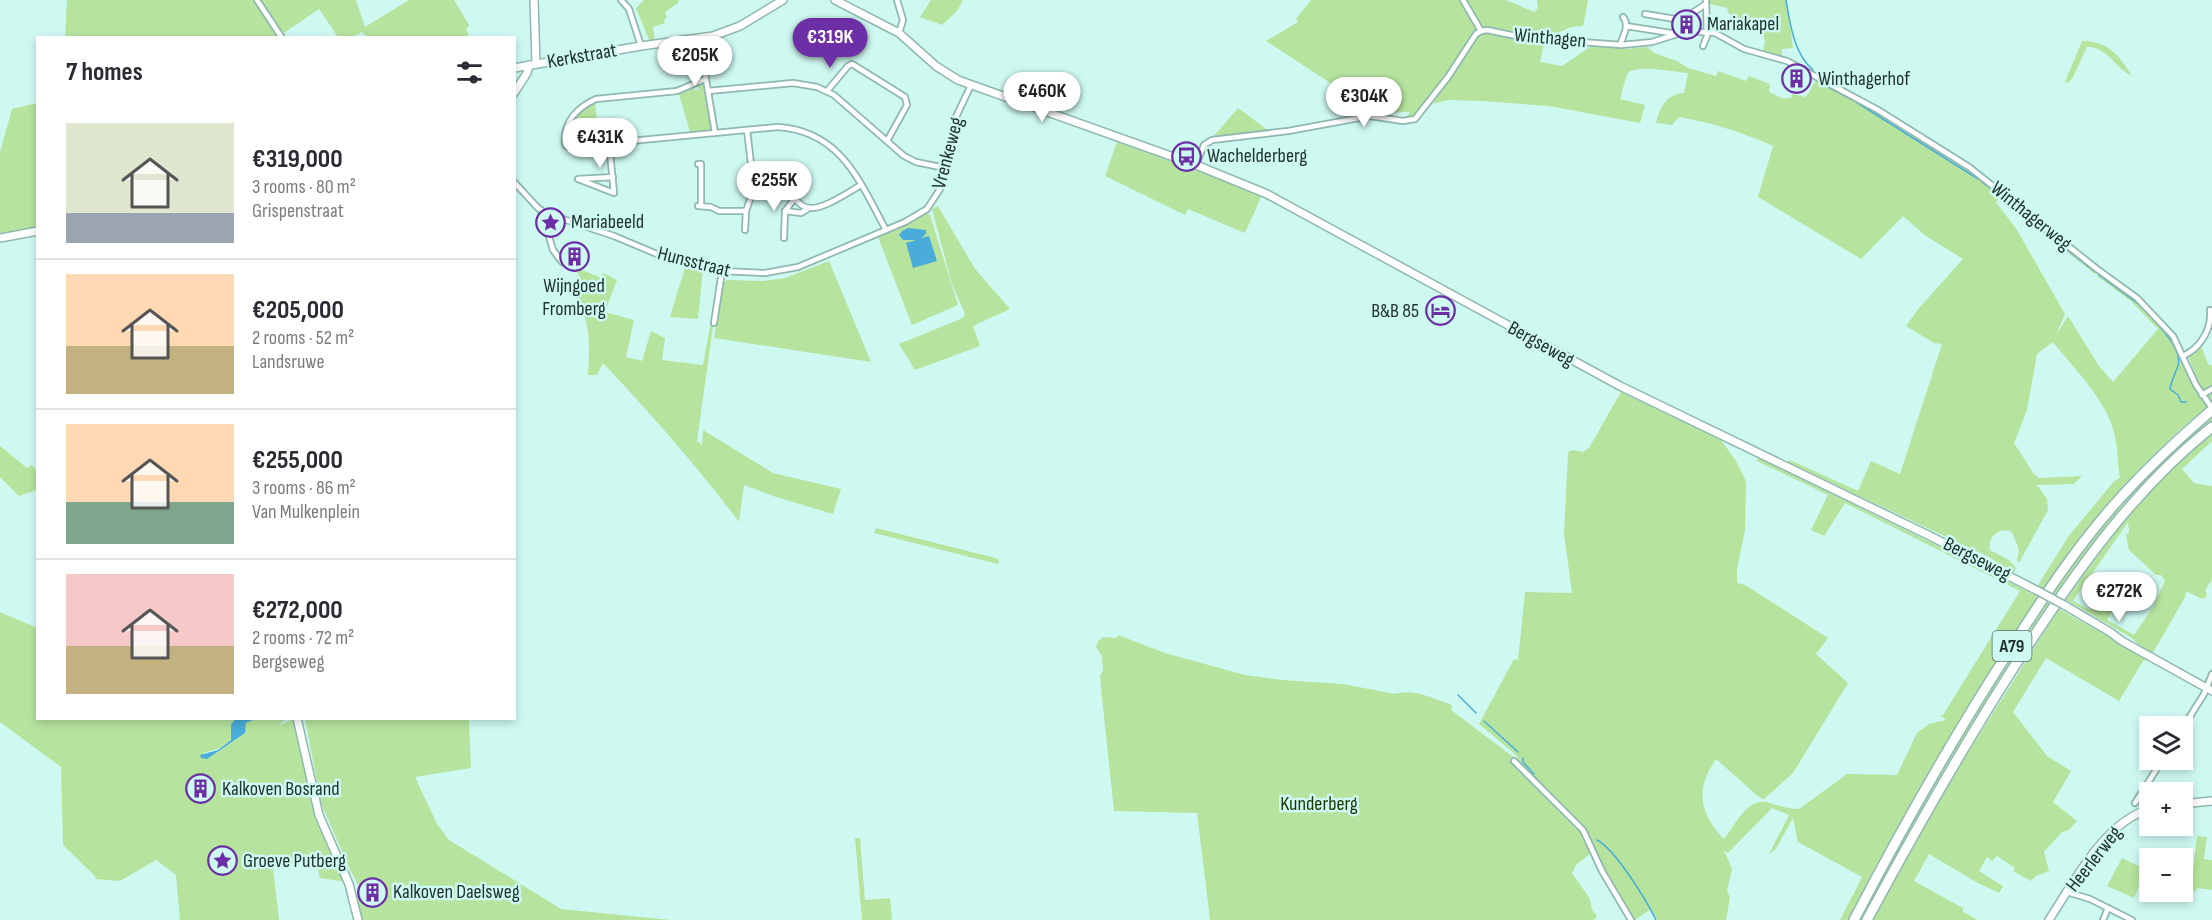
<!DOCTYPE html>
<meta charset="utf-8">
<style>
body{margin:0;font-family:"Sofia Sans Condensed",sans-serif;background:#f7f7f7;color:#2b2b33;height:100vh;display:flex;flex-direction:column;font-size:22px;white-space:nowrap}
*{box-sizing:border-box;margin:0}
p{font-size:20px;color:#7c7c81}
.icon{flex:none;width:33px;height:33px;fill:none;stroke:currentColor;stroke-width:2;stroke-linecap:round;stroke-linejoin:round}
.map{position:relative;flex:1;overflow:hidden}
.details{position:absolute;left:36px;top:36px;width:480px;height:684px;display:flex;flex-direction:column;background:#fff;border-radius:0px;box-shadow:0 3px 9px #0003}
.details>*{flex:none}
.buttons{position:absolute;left:2139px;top:716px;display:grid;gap:12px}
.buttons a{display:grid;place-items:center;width:54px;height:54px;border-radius:0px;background:#fff;box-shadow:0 3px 9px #0003;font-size:30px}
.price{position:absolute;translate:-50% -51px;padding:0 14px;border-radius:21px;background:#fff;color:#222;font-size:20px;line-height:39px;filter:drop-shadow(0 2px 3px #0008)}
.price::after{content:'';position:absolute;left:50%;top:36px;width:18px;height:14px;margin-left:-9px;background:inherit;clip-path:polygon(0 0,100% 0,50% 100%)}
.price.active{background:#6c2fa5;color:#fff}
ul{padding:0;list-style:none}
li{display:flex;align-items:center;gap:18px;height:150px;padding:0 30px}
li+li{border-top:2px solid #e1e1e2}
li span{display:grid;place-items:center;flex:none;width:168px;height:120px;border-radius:0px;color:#555}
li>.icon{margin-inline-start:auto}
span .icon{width:72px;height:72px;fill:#fffc;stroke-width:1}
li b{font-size:26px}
h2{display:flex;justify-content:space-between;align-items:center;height:72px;padding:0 30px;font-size:26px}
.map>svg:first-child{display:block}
.green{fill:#b6e49e;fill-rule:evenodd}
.water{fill:#4aacd9}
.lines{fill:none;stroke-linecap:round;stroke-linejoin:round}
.stream{stroke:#4aacd9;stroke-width:1.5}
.street-casing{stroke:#8fb8b1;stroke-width:8}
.secondary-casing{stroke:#8fb8b1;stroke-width:10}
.highway-casing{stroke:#8fb8b1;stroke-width:12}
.street{stroke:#fff;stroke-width:4.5}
.secondary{stroke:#fff;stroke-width:7}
.highway{stroke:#fff;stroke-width:9}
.secondary-bridge-casing{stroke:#8fb8b1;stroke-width:10;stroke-linecap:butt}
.secondary-bridge{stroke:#fff;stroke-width:7}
.labels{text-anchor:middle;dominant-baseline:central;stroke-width:5;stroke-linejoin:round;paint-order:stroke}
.shield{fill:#cef9f1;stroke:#556e69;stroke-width:1.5}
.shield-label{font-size:18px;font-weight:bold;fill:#21322f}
.poi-label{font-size:20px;fill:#21322f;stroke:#cef9f1;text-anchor:start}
.street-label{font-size:20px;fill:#21322f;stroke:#cef9f1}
.park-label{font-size:20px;fill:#1a3703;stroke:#cef9f1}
</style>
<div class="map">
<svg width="2212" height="920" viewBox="0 0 2212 920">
<rect width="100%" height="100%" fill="#cef9f1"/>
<g class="green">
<polygon points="67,0 256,0 281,38 65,38"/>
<polygon points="258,0 356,0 365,27 409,0 454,0 469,25 466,30 469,35 465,38 368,38 362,32 352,37 338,37 319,9 281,35"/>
<polygon points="644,0 678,0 679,2 665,12 667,18 664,19 665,23 653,27 655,40 650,42 636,8"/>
<polygon points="931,0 963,0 957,11 942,25 920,17"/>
<path d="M1311 0H1460L1462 3 1466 0H1506L1534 12 1538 8 1537 0H1588L1583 26 1571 27 1545 39 1540 62 1562 66 1596 43 1626 49 1647 47 1654 53 1677 61 1688 68 1716 76 1718 71 1746 81 1749 76 1770 84 1769 92C1776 95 1784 101 1792 97V94L1806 97 1816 80 1845 93 1948 155 1974 173 2095 270V274L1999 199 1996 202 2017 230 2065 314 2056 335 2068 316 2099 366 2113 382 2158 329 2131 301 2097 276 2100 273 2138 300 2175 341 2193 385 2208 407C2189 420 2172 437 2156 453 2114 495 2078 540 2044 589L2038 585 2068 537 2114 481 2120 478C2117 464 2118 449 2115 436 2107 400 2075 370 2053 342L2037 354 2027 410 2014 443 2034 474 2039 478 2082 476 2074 484 2037 485 2047 499 2048 510 2019 563 2017 560 2019 550 2012 532C2000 526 1987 537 1990 550L2009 560 2016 568 2014 573 1989 557 1787 462 1790 460 1858 491 1871 461 1900 474 1942 344 1934 343 1906 326 1919 308 1963 259 1926 236 1903 216 1861 259 1758 197 1773 146C1742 132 1712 123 1679 117L1672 125 1656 123C1660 107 1666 94 1684 93L1688 73C1677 72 1637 65 1629 72 1626 75 1622 93 1620 99L1645 105 1640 123 1549 106 1482 101 1448 100 1433 104 1450 75 1415 119H1404L1410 112 1376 113 1266 41 1298 22 1296 19Z"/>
<polygon points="1705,0 1787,0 1793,48 1782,49 1782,56 1763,51 1765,42 1762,28 1745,28 1745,23 1735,20 1736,17 1729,14 1727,8 1706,3"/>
<path d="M2082 41C2107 40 2120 56 2132 76 2115 68 2107 46 2087 47L2073 77 2068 83 2065 82Z"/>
<polygon points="701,84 703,85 711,130 690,132 679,94 694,88 695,91 699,89 698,86"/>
<polygon points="37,103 37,228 0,235 0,152 12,109"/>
<path d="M595 103 599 137 568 141C570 122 579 111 595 103Z"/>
<polygon points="1238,108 1269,131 1213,137"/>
<polygon points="1117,142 1219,179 1261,197 1245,233 1188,209 1185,215 1105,176"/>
<polygon points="938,206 975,269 1010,309 973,326 980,346 915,370 899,344 963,318 965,314 952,284 932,209"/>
<polygon points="927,213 930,215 958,305 912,325 878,237"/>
<polygon points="829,261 871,362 714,338 724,282 727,280 763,281 785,278"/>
<polygon points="686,264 703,269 698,319 670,317"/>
<path d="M575 267 601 278 603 273 617 280 605 312 634 320 626 357 642 361 651 331 665 338 662 360 703 365 710 326 713 327 697 441 702 445 703 430 773 473 841 489 833 514 776 497 744 485 739 522C697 466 651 414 603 363L597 375H588C590 338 591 321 571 289L582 282Z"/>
<polygon points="2199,340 2208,364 2212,366 2212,404 2202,390 2185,349 2191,348"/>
<path d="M1621 392 1721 440 1736 461 1745 479 1746 485 1745 530 1737 569V583L1745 585 1828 638 1816 654 1848 683 1793 773 1764 799 1760 798 1716 759C1695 789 1699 813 1724 839 1733 828 1747 798 1766 802 1777 805 1787 809 1799 809L1847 774 1897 775 1917 733 1929 724 1946 720 1940 715H1943L2020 591 1845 503 1824 536 1811 530 1828 495 1757 461 1758 458 1987 570 2038 597C1970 702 1906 809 1848 920H1840L1862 877 1798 842 1793 818 1776 849 1769 854 1789 815 1772 808 1728 853 1724 850 1732 869 1727 891 1730 897 1726 920H1657L1651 909 1635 920 1600 861 1592 852 1576 865 1572 873 1590 899 1592 910 1597 916 1594 920H1210L1197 813 1114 811 1103 707 1100 676 1103 670 1102 656 1096 647 1099 639 1101 640 1102 637 1117 638 1118 635 1165 653 1245 675 1282 680 1343 684 1395 694C1413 688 1434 699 1452 705L1451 710 1520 762 1515 754 1479 724 1514 659 1518 660 1525 592 1572 593 1564 534 1568 452 1572 450 1583 452 1589 448Z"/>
<polygon points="2212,414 2212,423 2193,440 2057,595 2052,592 2096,531 2141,479"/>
<path d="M2212 431V441L2182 469 2194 483 2212 486V580L2205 590 2207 595 2205 598 2202 599 2186 591 2185 597 2153 653 2139 645 2132 638 2066 600C2109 539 2154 479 2212 431ZM2128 522 2129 532 2126 535 2129 550 2156 575H2161L2165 581 2153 607 2134 635 2107 620 2126 584 2110 573 2090 610 2073 601Z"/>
<polygon points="0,446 27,468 31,465 37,470 37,490 19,496 0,477"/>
<polygon points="876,528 999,559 998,564 874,533"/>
<polygon points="2046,602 2050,604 1864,920 1858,920 1951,751"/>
<polygon points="2059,609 2148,659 2143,661 2119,701 2046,658 2013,712 2047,756 2071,771 2053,802 2077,821 2069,830 2062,832 2044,852 2049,871 2036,876 2031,881 2013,871 2015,868 1997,856 1992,861 1987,857 1979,871 2003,886 1999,893 1978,883 1929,854 1914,881 1963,908 1963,912 1978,920 1871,920 1941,795"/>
<polygon points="0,612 37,628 38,718 235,719 231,725 232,739 220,748 203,753 207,759 245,733 246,724 250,720 286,719 277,726 294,719 316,813 346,882 320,878 315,858 273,868 279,920 180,920 176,875 156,860 120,881 95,879 96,877 63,845 61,767 0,722"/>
<polygon points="305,719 469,719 471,768 415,777 437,824 449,840 561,909 671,920 360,920 357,893 360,888 351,872 321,803"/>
<polygon points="2197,836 2207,837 2204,859 2212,860 2212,890 2197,888 2196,891 2191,890"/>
<polygon points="855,838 860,838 865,900 890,898 892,920 862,920"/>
<polygon points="2122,858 2149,871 2149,878 2144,889 2139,886 2134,898 2107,886"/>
</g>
<g class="water">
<polygon points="908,228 926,230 926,234 921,238 929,236 937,261 913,268 906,243 916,240 903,240 899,235 902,231"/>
<polygon points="235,719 255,719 246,723 245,733 207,759 201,758 200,755 218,750 231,740 231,725"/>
</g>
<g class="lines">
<g class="stream">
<path d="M1786 0C1790 24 1794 54 1813 70"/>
<polyline points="1819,74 1826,79"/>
<polyline points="1828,87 1851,99"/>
<polyline points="1856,102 1978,179"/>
<polyline points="1982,182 2024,215"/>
<polyline points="2028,219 2094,271"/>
<polyline points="2099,275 2141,306 2156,322"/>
<path d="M2160 327C2168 336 2182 353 2178 366 2175 374 2171 381 2170 389L2178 395 2181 402H2186"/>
<polyline points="1458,695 1476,713"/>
<polyline points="1484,721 1518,752"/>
<polyline points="1523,758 1523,762 1534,774"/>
<polyline points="1535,777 1546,790"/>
<path d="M1597 840C1615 849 1647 901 1656 920"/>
</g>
<defs>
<g id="street">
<polyline points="257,0 282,38"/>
<polyline points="621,0 629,9 641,46"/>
<polyline points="897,0 903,20 899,33"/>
<polyline points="1463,0 1481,31"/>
<polyline points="1645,14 1675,19 1683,19 1706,4"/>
<polyline points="1626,26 1677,34"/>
<polyline points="1481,31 1487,30 1526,38 1622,45 1652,42 1687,31 1715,33 1744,49 1787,61 1878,110 1969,167 2097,269 2137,298 2173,336 2196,385 2212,408"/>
<polyline points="699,38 715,133"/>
<path d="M1620 45C1623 36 1630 25 1623 17"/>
<polyline points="1703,46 1707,36 1706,0"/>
<path d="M705 79 677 91 596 99C576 108 563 123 565 145L568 147 778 127C841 131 860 182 886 230"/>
<polyline points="708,91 793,83 817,87 834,95 904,156 916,162 945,168"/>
<polyline points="827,91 848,66 852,64 905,97 907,105 887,141"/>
<polyline points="609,143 614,193 578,179 613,177"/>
<polyline points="698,164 701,164 701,206"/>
<polyline points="1196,165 1204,145 1212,140 1288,131 1370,116 1403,121 1415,119 1448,77 1476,34 1481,31"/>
<polyline points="514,182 538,208 545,213 614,236 664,257 722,271 765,273 798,267 905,222 927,209 940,189 956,117 971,85"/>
<path d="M753 191 789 193C794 197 798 203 803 206 817 215 848 192 861 185"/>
<polyline points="785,192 785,171"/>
<polyline points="698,206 711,207 719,211 746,211"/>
<polyline points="541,210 553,250 562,262"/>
<polyline points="785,211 801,213 809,208"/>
<polyline points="745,230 746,211 753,191 753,181 747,130"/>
<polyline points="784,238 785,211 795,198"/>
<polyline points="714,323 722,271"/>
<path d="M2183 356C2200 348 2212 330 2210 310"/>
<polyline points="2202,395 2212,389"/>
<polyline points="2182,729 2204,694 2212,674"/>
<polyline points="1514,761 1583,830 1602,871 1631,920"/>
<polyline points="2135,803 2163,759"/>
<polyline points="2067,892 2090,899 2132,920"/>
<polyline points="2103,920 2108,908"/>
</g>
<g id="secondary">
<polyline points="534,0 536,64"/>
<polyline points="835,0 899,33 936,66 958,80 1196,165 1267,194 1620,386 1928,535 2038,591"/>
<polyline points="514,68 641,46 713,36 740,26 783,0"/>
<polyline points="514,93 527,73 529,65"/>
<polyline points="0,238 38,231"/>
<polyline points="2064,605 2110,632 2122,641 2212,691"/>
<polyline points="297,718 319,815 349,884 358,920"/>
<polyline points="2182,804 2212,801"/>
<path d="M2049 920C2073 883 2105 821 2150 809"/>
</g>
<g id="highway">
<path d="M1854 920C1903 826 1955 734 2013 645 2044 596 2076 548 2114 505 2144 471 2177 440 2212 410"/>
<path d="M1867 920C1916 829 1967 739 2023 653 2077 570 2134 489 2212 427"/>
</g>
</defs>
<use href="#street" class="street-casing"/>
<use href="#secondary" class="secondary-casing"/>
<use href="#highway" class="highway-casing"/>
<use href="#street" class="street"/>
<use href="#secondary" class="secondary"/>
<use href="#highway" class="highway"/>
<defs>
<polyline id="secondary-bridge" points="2038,591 2064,605"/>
</defs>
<use href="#secondary-bridge" class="secondary-bridge-casing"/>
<use href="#secondary-bridge" class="secondary-bridge"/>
</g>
<defs>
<symbol id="building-ring" viewBox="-11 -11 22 22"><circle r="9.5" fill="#cef9f1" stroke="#6c2fa5" stroke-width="1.5"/><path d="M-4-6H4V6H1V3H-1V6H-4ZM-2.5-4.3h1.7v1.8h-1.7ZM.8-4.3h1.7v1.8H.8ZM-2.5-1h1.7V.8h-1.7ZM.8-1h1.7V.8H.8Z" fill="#6c2fa5"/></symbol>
<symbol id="bus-ring" viewBox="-11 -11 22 22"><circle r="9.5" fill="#cef9f1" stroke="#6c2fa5" stroke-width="1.5"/><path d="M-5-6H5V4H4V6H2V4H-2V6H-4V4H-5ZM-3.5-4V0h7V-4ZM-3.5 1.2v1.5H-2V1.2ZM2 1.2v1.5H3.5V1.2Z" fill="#6c2fa5"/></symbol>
<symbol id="sight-ring" viewBox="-11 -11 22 22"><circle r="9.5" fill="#cef9f1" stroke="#6c2fa5" stroke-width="1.5"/><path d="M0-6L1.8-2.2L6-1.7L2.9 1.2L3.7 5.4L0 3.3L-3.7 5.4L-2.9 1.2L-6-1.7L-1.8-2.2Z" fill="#6c2fa5"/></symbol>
<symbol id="hotel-ring" viewBox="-11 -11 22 22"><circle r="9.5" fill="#cef9f1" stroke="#6c2fa5" stroke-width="1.5"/><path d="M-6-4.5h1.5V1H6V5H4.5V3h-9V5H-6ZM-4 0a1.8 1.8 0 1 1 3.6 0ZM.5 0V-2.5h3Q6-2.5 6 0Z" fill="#6c2fa5"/></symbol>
</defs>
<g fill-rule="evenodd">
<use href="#building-ring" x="1670" y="8" width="33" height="33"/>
<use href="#building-ring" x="1780" y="62" width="33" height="33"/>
<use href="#bus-ring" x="1170" y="140" width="33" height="33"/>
<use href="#sight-ring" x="534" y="206" width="33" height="33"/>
<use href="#building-ring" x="558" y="240" width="33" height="33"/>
<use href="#hotel-ring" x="1424" y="294" width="33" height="33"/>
<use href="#building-ring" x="184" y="772" width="33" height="33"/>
<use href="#sight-ring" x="206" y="844" width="33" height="33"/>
<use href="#building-ring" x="356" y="876" width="33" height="33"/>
</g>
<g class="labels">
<rect class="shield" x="1992.5" y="631" width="39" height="30" rx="4.5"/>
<g class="shield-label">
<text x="2012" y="646">A79</text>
</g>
<g class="poi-label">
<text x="1707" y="24">Mariakapel</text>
<text x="1818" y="79">Winthagerhof</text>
<text x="1207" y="156">Wachelderberg</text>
<text x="571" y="222">Mariabeeld</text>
<text x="574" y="286" text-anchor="middle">Wijngoed<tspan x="574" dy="23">Fromberg</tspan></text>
<text x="1419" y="311" text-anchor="end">B&amp;B 85</text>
<text x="222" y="789">Kalkoven Bosrand</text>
<text x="243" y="861">Groeve Putberg</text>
<text x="393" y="892">Kalkoven Daelsweg</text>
</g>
<g class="street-label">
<text transform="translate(1550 38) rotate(5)">Winthagen</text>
<text transform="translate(582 56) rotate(-10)">Kerkstraat</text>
<text transform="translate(948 153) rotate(-75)">Vrenkeweg</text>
<text transform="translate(2031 216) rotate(39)">Winthagerweg</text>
<text transform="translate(694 262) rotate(14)">Hunsstraat</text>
<text transform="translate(1541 344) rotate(29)">Bergseweg</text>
<text transform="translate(1977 559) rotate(27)">Bergseweg</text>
<text transform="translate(2094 859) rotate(-52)">Heerlerweg</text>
</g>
<g class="park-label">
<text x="1319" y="804">Kunderberg</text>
</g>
</g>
</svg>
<div class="buttons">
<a><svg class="icon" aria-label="layers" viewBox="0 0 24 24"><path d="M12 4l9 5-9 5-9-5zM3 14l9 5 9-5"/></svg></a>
<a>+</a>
<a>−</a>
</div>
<b class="price active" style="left:830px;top:69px">€319K</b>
<b class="price" style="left:695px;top:87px">€205K</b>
<b class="price" style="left:1042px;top:123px">€460K</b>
<b class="price" style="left:1364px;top:128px">€304K</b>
<b class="price" style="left:600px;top:169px">€431K</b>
<b class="price" style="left:774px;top:212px">€255K</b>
<b class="price" style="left:2119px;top:623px">€272K</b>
<section class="details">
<h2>7 homes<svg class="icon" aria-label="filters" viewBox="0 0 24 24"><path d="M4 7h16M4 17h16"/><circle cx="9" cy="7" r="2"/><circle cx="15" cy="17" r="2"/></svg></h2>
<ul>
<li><span style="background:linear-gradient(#dfe7d0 75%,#9aa5b1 0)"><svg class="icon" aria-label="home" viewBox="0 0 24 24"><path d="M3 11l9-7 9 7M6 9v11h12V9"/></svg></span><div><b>€319,000</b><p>3 rooms · 80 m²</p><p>Grispenstraat</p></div></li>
<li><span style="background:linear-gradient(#ffd9b3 60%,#c2b280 0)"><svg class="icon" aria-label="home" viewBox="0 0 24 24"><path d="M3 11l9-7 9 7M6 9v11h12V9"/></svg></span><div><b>€205,000</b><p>2 rooms · 52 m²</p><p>Landsruwe</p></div></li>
<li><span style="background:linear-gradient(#ffd9b3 65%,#7fa58c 0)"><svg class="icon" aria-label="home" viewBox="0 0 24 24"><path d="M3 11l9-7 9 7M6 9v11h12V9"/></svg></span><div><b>€255,000</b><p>3 rooms · 86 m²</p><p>Van Mulkenplein</p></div></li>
<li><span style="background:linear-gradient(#f6c9c9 60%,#c2b280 0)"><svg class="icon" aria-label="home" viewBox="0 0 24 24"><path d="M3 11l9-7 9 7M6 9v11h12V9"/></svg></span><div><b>€272,000</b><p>2 rooms · 72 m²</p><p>Bergseweg</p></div></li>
</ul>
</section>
</div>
